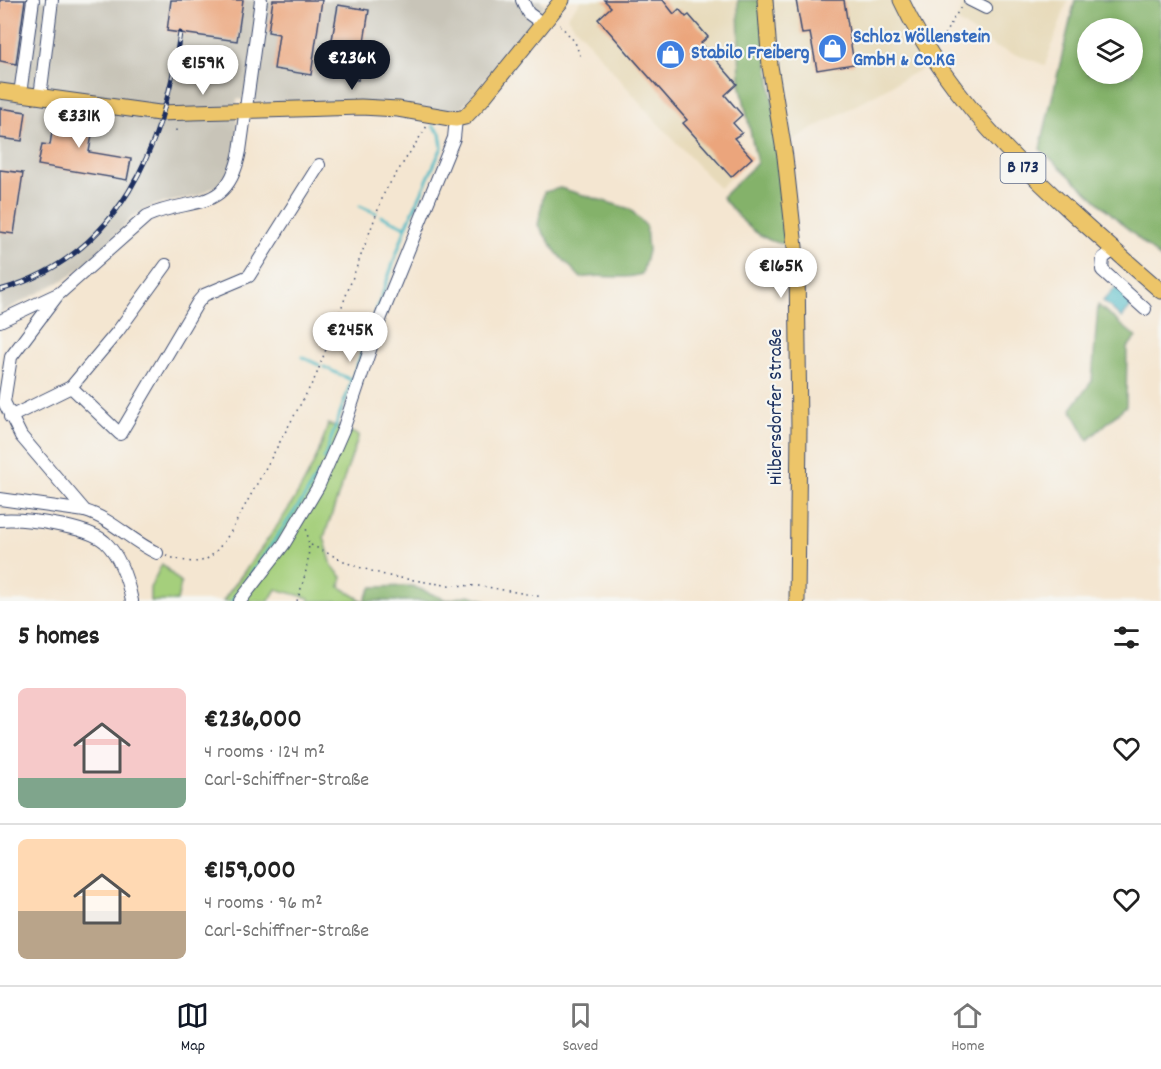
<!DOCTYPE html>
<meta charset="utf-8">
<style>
body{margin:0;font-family:Dekko,sans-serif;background:#f2f2f2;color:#222;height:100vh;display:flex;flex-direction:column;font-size:22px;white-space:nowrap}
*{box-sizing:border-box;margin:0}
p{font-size:20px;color:#767676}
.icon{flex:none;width:33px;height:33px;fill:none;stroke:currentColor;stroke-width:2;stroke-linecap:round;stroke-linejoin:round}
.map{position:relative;height:601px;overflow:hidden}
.details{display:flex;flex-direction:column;background:#fff;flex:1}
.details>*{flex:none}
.tools{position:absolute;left:1077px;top:18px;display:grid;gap:12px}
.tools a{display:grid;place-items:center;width:66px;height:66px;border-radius:50%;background:#fff;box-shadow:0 3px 9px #0003;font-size:30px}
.price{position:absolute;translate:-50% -51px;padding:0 14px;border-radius:21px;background:#fff;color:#222;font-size:20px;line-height:39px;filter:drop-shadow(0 2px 3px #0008)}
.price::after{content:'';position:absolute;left:50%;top:36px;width:18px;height:14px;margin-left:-9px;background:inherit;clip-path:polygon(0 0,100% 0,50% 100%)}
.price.selected{background:#111827;color:#fff}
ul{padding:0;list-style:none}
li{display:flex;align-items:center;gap:18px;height:150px;padding:0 18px}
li+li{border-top:2px solid #e0e0e0}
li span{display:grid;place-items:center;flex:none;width:168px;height:120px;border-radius:9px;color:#555}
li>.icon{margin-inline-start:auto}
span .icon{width:72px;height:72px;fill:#fffc;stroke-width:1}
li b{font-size:26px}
h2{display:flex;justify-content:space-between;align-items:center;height:72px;padding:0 18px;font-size:26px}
.menu{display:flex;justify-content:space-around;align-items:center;height:84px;border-top:2px solid #e0e0e0;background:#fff;font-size:16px;color:#767676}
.menu a{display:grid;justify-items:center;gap:3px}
.menu .selected{color:#111827}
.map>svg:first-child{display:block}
.built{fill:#e7daba}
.industrial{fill:#c8c4b8}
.green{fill:#a5cf7b;stroke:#607f6c;stroke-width:1.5}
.forest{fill:#84b26b;stroke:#507064;stroke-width:1.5;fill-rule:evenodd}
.water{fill:#4bb9c5;stroke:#337492;stroke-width:1.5}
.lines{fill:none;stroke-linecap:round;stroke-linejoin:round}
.stream{stroke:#4bb9c5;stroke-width:3}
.building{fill:#eba57c}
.minor-casing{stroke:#3c4a6f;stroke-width:14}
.major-casing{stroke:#3c4a6f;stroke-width:17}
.path{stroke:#3c4a6f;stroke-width:1.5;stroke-dasharray:1.5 4.5;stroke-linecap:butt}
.minor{stroke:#fff;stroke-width:12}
.major{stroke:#edc569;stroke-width:15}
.rail-casing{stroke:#1b2f5e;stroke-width:5}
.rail{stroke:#f6f6f2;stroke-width:3;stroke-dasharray:9;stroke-linecap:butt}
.labels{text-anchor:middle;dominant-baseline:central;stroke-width:4.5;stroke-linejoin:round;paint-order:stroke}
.shield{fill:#f6f6f2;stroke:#5d6b8a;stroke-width:1.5}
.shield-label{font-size:18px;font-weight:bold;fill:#1b2f5e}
.shop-label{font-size:20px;font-weight:bold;fill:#366cbe;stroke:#f6f6f2;text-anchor:start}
.street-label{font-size:20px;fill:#1b2f5e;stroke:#f6f6f2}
</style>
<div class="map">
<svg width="1161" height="601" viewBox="0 0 1161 601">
<rect width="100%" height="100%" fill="#f6f6f2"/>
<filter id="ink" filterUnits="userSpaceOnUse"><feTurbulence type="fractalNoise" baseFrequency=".0167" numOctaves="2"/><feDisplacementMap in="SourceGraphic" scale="12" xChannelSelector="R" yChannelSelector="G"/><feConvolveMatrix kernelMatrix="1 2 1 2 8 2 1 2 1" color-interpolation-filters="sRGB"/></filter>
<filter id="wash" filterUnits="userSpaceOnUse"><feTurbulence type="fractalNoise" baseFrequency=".008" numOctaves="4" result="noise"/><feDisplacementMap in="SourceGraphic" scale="24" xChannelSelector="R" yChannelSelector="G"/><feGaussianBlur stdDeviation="1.35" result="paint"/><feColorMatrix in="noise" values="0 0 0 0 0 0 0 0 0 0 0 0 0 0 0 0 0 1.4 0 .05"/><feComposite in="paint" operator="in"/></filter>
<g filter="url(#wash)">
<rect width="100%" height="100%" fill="#f4e6d1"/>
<g class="built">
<polygon points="581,0 738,0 741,81 726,96 742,115 733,123 742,133 735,139 752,158 719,188 653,118 567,17"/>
<polygon points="769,0 891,0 908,39 930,64 791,141 777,77"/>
<polygon points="961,0 1068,0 1045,65 995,47 957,21 963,6"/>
</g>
<polygon class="industrial" points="0,0 540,0 545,5 462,108 456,111 273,104 237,99 237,152 231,167 219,184 198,196 154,205 133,216 96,256 69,277 0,313"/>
<g class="green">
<path d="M328 424 359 435 324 537 332 566 342 577 340 587 363 601H309V598L276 589 269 601H223C262 545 310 491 328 424Z"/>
<polygon points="162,564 181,583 177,601 150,601 150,588"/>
</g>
<g class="forest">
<path d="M738 0H760L791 244C761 246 739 218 722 197L757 163 740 83Z"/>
<path d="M1075 0H1161V259L1040 149ZM1088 28H1132V74H1088Z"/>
<path d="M560 188 630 209 646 226 648 251 642 274C621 281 602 273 581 278L556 252 538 225 544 192Z"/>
<polygon points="1098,305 1136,337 1127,348 1126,406 1088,440 1071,409 1092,381"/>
<polygon points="412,586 447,600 469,595 488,601 364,601 372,587"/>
</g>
<polygon class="water" points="1116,287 1134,303 1122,318 1103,301"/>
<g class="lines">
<g class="stream">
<polyline points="360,206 376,213"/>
<polyline points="381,216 406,227"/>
<polyline points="302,357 319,365"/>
<polyline points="324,367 351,380"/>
<polyline points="324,459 406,227 442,147 440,133 433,126"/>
<polyline points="232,601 306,495 318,473"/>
</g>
</g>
<g id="blocks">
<g class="building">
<polygon points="0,0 25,0 16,64 0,61"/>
<polygon points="171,0 243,0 237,41 167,31"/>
<polygon points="273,0 322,0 311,75 274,69 279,34 268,32"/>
<polygon points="604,0 663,0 674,14 679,9 686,17 689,15 708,37 701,43 737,84 725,95 742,115 733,123 742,133 734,138 752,158 731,177 683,123 687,120 598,19 611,7"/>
<polygon points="796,0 844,0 854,64 817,70 810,33 802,34"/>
<polygon points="338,5 369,10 358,80 326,74"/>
<polygon points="0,108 26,112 22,141 0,138"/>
<polygon points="55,111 95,117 89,152 131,159 127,180 38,165 42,144 50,145"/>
<polygon points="0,170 23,173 14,234 0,232"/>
</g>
</g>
</g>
<g filter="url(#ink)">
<use href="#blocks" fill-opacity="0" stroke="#3c4a6f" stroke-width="1.5"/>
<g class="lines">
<defs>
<g id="minor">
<polyline points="522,0 528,13 543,24"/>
<polyline points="970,0 986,8"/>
<polyline points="20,94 33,0"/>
<polyline points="40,97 52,0"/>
<polyline points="1114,250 1103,258 1102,270 1145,309"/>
<path d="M57 296 11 357 4 402 21 436 85 511C112 519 131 541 157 553"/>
<path d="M0 321 60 293 147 216C191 196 228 215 240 151L261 0"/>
<polyline points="71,387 118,331 166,265"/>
<polyline points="10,417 71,387 120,434 198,302 204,295 249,276 319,165"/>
<polyline points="0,499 85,511"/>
<path d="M0 520C24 518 87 526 105 542 120 556 128 582 132 601"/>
<polyline points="240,601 284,544 318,487 343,430 381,317 454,138 456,119"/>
</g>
<g id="major">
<polyline points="765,0 770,66 785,157 797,265 799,429 797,601"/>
<path d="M901 0C956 118 1065 207 1161 291"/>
<polyline points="0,91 159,113 361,107 398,109 456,119 465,117 482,99 562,0"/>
</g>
</defs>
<use href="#minor" class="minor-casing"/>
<use href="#major" class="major-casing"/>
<g class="path">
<polyline points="560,25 575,42 581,59"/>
<polyline points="938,45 962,5"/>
<polyline points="176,131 176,125"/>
<polyline points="311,545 352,565 388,576 445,585 481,586 543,597"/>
<path d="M166 556C203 567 208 564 230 533L316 376 385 191 427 126"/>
<path d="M297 601C305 576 313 554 306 528"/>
</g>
<use href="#minor" class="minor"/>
<use href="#major" class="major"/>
<defs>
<path id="rail" d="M0 290C120 256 164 146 180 33"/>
</defs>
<use href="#rail" class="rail-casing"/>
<use href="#rail" class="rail"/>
</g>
</g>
<defs>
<symbol id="shop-disc" viewBox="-11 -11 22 22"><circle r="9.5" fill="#3f7fe0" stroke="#f6f6f2"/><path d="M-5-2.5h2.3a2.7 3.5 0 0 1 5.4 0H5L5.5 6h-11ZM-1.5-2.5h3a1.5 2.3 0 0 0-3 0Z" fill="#fff"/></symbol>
</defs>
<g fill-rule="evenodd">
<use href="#shop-disc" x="816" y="32" width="33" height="33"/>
<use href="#shop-disc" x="654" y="38" width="33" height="33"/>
</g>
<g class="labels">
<rect class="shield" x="1000.5" y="153" width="45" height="30" rx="4.5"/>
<g class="shield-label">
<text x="1023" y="168">B 173</text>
</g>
<g class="shop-label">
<text x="853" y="38">Schloz Wöllenstein<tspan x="853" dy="23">GmbH &amp; Co.KG</tspan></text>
<text x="691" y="54">Stabilo Freiberg</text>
</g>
<g class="street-label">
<text transform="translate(777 407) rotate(-90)">Hilbersdorfer Straße</text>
</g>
</g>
</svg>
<div class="tools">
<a><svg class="icon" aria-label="layers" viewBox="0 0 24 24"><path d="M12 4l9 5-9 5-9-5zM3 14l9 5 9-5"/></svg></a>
</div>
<b class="price selected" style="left:352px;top:91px">€236K</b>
<b class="price" style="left:203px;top:96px">€159K</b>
<b class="price" style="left:79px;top:149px">€331K</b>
<b class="price" style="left:781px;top:299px">€165K</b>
<b class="price" style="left:350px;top:363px">€245K</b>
</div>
<section class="details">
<h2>5 homes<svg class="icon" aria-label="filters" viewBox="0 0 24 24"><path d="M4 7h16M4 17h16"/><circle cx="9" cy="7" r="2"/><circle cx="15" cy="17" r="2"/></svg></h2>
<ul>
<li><span style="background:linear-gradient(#f6c9c9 75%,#7fa58c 0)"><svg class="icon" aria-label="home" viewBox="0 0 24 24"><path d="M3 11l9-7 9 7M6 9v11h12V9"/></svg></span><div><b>€236,000</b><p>4 rooms · 124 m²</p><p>Carl-Schiffner-Straße</p></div><svg class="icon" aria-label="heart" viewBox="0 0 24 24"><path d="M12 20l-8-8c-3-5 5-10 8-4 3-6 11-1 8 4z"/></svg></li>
<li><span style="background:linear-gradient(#ffd9b3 60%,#b9a48a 0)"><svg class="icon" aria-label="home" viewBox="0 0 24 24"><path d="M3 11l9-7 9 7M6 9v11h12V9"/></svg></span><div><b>€159,000</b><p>4 rooms · 96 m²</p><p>Carl-Schiffner-Straße</p></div><svg class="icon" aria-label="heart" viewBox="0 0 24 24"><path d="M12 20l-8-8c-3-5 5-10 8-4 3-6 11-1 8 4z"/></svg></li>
</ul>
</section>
<nav class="menu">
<a class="selected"><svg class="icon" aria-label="map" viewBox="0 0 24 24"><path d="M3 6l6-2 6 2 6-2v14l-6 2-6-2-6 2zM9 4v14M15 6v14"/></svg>Map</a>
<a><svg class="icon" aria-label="saved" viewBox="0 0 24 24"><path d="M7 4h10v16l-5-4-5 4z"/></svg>Saved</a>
<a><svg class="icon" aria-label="home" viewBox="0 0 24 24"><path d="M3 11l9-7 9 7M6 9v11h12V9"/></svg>Home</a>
</nav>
